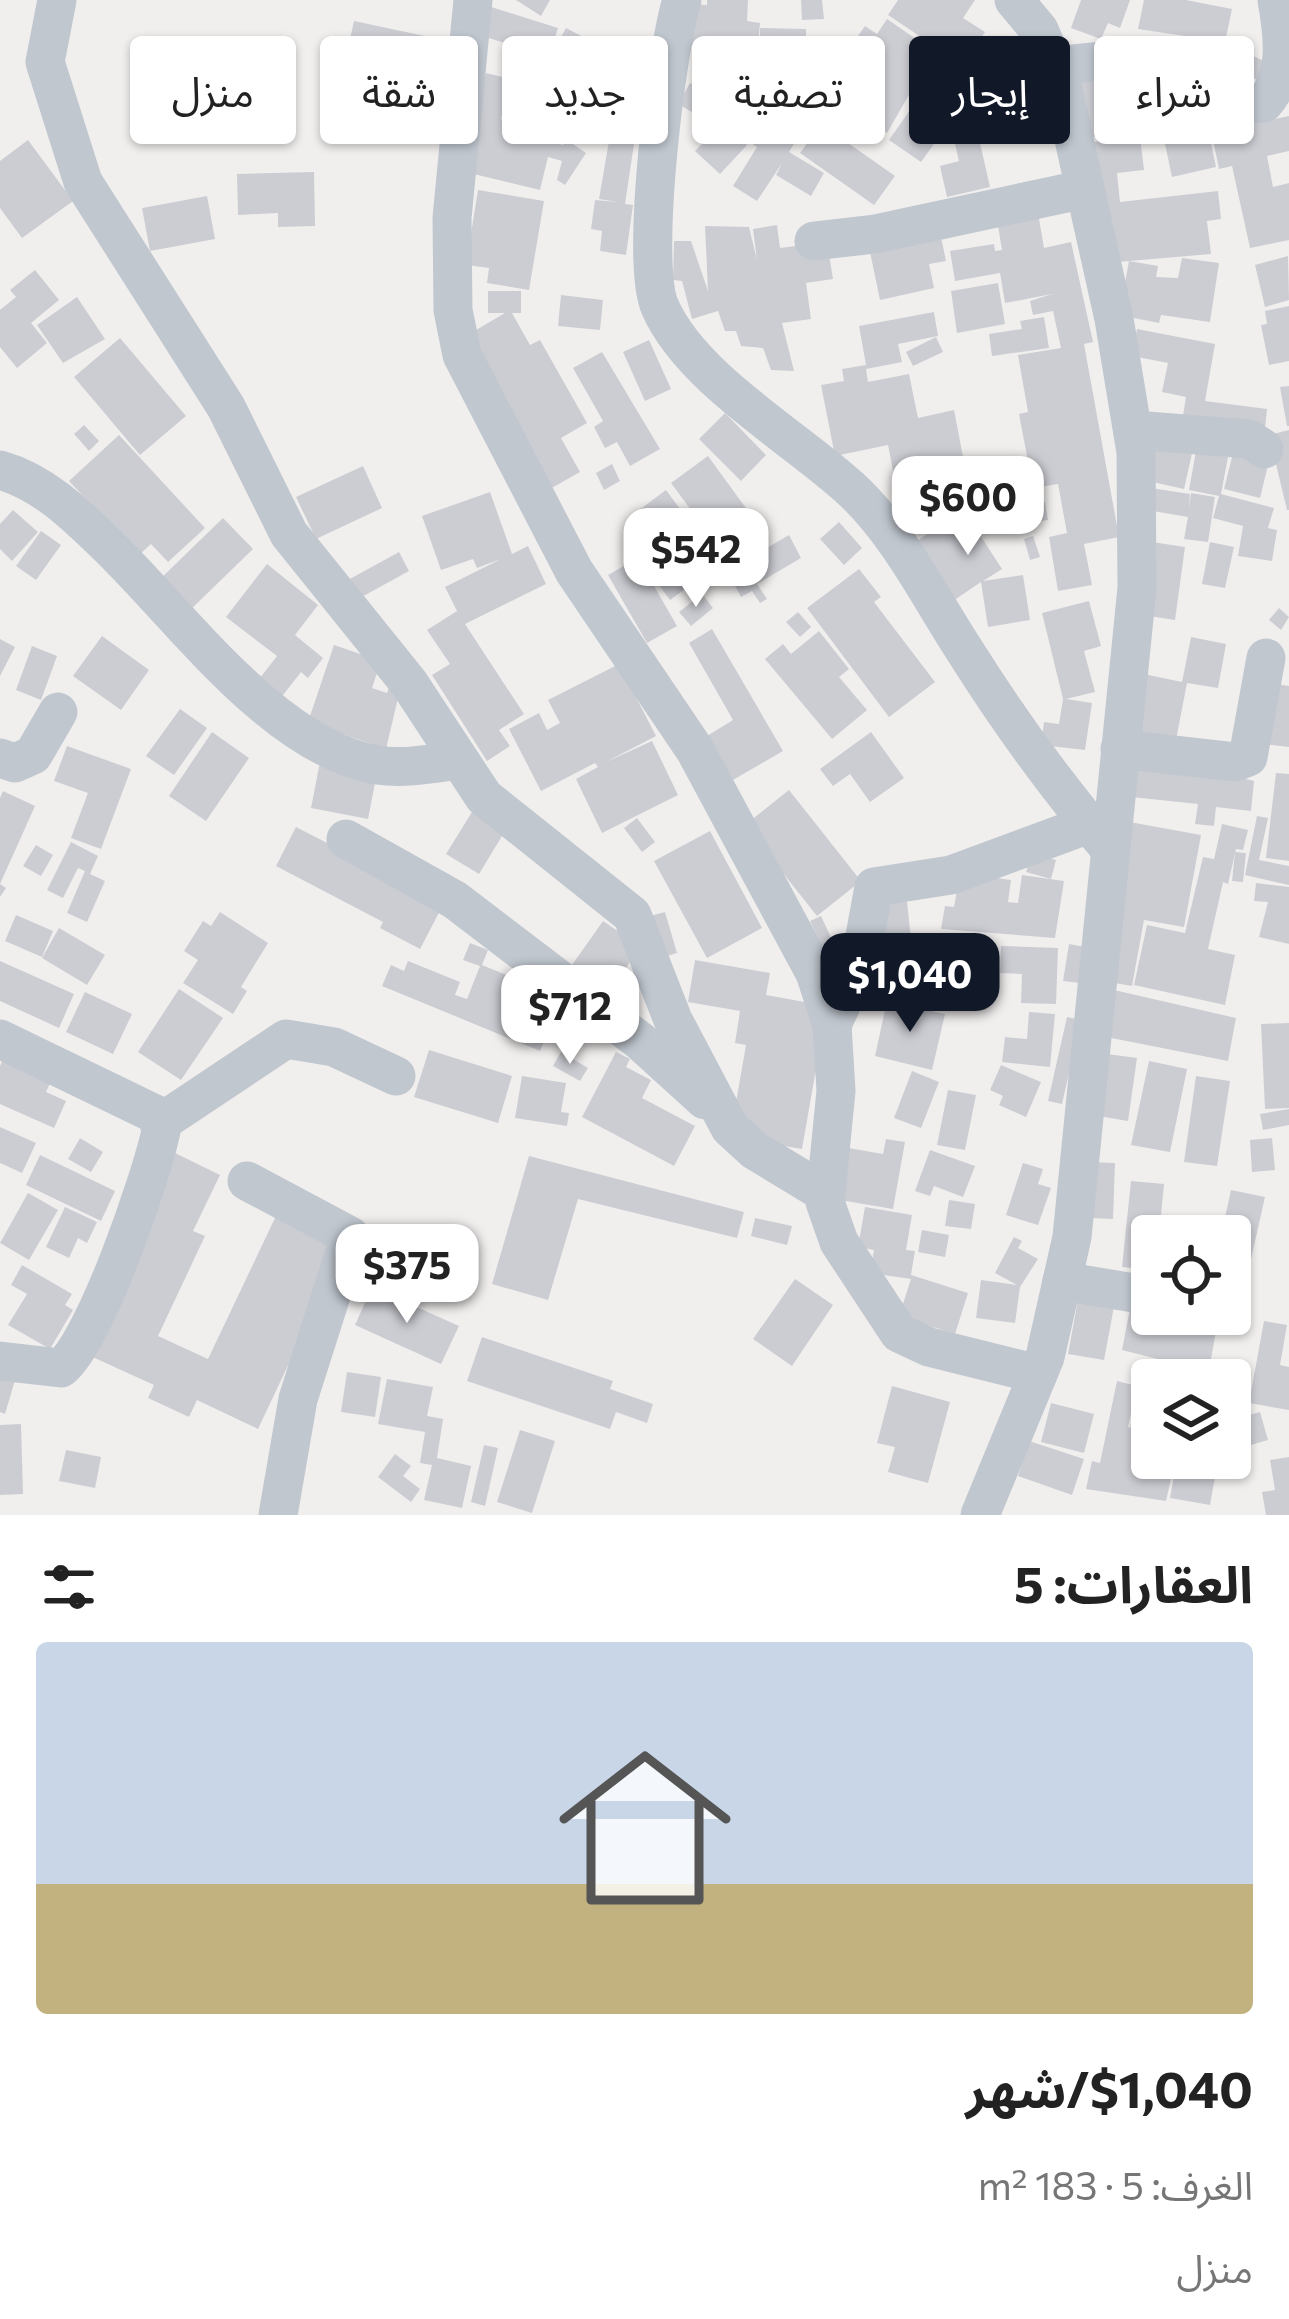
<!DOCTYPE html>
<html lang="ar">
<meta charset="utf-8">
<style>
body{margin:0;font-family:Commissioner,"Noto Sans Arabic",sans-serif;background:#f6f6f6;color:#222;direction:rtl;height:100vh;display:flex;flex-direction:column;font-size:45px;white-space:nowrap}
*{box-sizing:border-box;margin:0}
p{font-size:39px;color:#767676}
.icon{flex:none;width:66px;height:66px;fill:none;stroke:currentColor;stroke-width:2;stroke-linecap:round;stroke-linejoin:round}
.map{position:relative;height:1515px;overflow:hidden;direction:ltr}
.details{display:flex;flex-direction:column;background:#fff;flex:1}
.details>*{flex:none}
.hud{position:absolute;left:36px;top:36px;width:1218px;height:108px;direction:rtl;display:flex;gap:24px}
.controls{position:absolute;left:1131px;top:1215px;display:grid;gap:24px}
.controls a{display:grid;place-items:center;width:120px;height:120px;border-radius:12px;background:#fff;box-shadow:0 3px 9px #0004;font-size:60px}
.price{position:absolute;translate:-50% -102px;padding:0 27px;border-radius:24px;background:#fff;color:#222;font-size:39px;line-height:78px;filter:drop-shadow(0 3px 6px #0008)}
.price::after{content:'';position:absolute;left:50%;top:72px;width:36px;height:27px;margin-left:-18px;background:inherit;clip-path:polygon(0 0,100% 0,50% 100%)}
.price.selected{background:#111827;color:#fff}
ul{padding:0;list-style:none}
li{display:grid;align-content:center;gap:24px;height:636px;padding:0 36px}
li span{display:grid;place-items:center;height:372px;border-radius:12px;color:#555}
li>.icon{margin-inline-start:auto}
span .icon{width:216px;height:216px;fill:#fffc;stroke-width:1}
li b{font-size:51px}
h2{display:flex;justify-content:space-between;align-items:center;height:144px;padding:0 36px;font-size:51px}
.pill{padding:0 42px;border-radius:12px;background:#fff;box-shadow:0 3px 9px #0004;font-size:42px;line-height:108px}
.pill.selected{background:#111827;color:#fff}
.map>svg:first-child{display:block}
.building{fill:#cccdd3}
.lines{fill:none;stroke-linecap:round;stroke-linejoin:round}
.minor{stroke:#c0c7cf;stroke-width:39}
</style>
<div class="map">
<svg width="1289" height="1515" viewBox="0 0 1289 1515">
<rect width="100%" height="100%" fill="#f1efee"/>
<g class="building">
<polygon points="516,0 550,0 541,16"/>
<polygon points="707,0 748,0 747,21 760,23 756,68 695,63 696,46 672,44 675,3 707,5"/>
<polygon points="801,0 822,0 824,19 802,20"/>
<polygon points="898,0 975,0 963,18 985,32 963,65 888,15"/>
<polygon points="1081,0 1130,0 1120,28 1108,23 1101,39 1071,28"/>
<polygon points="1144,0 1186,0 1232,9 1225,42 1138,29"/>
<polygon points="485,5 558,28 549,57 476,34"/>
<polygon points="887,19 971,77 956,99 947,93 940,103 914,86 887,133 851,109 878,70 848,50 865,26 877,34"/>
<polygon points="354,21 425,36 421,54 441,58 428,122 336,103"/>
<polygon points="566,28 620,56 604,86 571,69 576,59 555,48"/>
<polygon points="760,28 806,29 806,64 760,64"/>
<polygon points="991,40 1011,55 989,85 969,71"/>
<polygon points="1245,52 1272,65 1264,83 1236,70"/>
<polygon points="851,57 873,72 847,110 859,120 850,132 797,96 812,75 830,87"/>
<polygon points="1126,58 1129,85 1179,79 1183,111 1146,116 1148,128 1086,138 1077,65"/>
<polygon points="486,73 511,79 501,119 521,133 563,145 567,140 586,153 565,185 557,180 562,161 548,157 540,190 461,171"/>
<polygon points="690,83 721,101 709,122 678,104"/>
<polygon points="550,84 577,90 565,142 539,136"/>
<polygon points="595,97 617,100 614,116 631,118 629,131 615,129 613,141 634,144 625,204 633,205 626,255 600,251 602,231 591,229 595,200 618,202 599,199 609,141 588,138"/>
<polygon points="770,97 808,121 789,152 824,173 811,196 776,175 782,163 757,201 733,186 757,147 744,138"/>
<polygon points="970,99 990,187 947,197 940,166 959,161 951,127 941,130 935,108"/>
<polygon points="743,101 757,116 738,135 747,145 720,174 695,151"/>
<polygon points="910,110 942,133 921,162 889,140"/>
<polygon points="1204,110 1216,167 1172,177 1160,120"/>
<polygon points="1249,112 1251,124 1289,116 1289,151 1267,156 1273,187 1289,183 1289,240 1250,248 1232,166 1219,169 1209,120"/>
<polygon points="821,124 895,176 874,205 800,153"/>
<polygon points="1140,136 1144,170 1117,173 1120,202 1218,191 1221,219 1207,221 1211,254 1106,263 1092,142"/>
<polygon points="28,140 73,201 22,238 0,208 0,161"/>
<polygon points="314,172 315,226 278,227 278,213 238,215 237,174"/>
<polygon points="478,190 544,201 529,290 487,283 489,268 466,265"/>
<polygon points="207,196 215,239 150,251 142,208"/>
<polygon points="1037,207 1044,248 1071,242 1093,342 1084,344 1119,537 1084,544 1092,585 1058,591 1049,537 1067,533 1058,484 1033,488 1019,414 1028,412 1018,355 1061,348 1053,311 1033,315 1030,301 1052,294 1005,303 1000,273 955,281 950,251 994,244 995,251 1002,250 996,214"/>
<polygon points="937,218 946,261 929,264 934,288 880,300 866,233"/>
<polygon points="777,225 780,248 827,242 833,279 806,283 811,319 782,323 794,371 771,370 763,348 741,346 736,331 725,331 718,311 692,319 682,281 673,280 674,241 691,241 708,291 705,226 749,227 757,260 753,229"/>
<polygon points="1288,256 1289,300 1265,307 1255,265"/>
<polygon points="1182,258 1219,263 1210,322 1161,315 1159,323 1119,315 1129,261 1158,266 1156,277 1178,278"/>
<polygon points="35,270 59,300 31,323 47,343 17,368 0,347 0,310 16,297 10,290"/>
<polygon points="998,283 1005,324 957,333 951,291"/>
<polygon points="488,291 521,291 521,313 512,313 530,345 540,340 587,423 561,438 580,472 550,489 464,337 505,313 488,313"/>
<polygon points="561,295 603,300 600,330 558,326"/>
<polygon points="77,297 105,339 63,363 37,325"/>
<polygon points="1289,306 1289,361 1269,365 1261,325 1267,324 1265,311"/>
<polygon points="934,312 938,336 898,344 902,362 866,369 868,382 909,374 918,418 954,410 965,467 895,481 888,445 835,456 821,385 844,381 842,369 866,365 859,326"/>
<polygon points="1044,317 1049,348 992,356 989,334 1022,329 1020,321"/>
<polygon points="1137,329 1215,344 1205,401 1267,409 1265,428 1183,416 1186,397 1162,392 1168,363 1132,356"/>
<polygon points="936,337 943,352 913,366 906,352"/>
<polygon points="120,338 186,416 140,455 74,377"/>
<polygon points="649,340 671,389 645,401 623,352"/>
<polygon points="602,352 660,449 630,466 617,442 605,448 594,427 603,421 573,368"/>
<polygon points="1289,386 1289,426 1287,426 1280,387"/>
<polygon points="725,413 766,455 741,481 699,439"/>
<polygon points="84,425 99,441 89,451 74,434"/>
<polygon points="1289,430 1289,510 1287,510 1269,435"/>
<polygon points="119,435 205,528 168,562 151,544 138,556 69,481"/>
<polygon points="1157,441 1193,449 1184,489 1148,481"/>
<polygon points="1196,451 1228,457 1221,494 1274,508 1268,528 1277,530 1272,561 1238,556 1243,526 1213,518 1219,496 1189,490"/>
<polygon points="1233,453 1269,461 1260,498 1224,489"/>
<polygon points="708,456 759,526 723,553 671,483"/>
<polygon points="612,464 620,481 604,490 596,473"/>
<polygon points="363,466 382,508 316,539 296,497"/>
<polygon points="1020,484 1020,500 993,501 993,485"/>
<polygon points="949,487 972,522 971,505 995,505 995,528 976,529 1002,569 983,581 1023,575 1030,620 988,627 981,582 950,603 912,544 938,527 932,518 915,528 907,515"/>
<polygon points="1151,488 1190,494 1189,509 1191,493 1215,497 1208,542 1184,539 1188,517 1147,510"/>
<polygon points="666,490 720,563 670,600 639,558 658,544 635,513"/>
<polygon points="490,492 512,554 528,546 546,584 465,624 524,714 499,730 510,746 487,761 432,675 450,664 427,630 457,611 445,587 501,559 477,568 473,559 441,570 422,516"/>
<polygon points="1045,502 1048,520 1033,522 1030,504"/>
<polygon points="13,510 38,532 12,561 0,549 0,524"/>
<polygon points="223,518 253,549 185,615 155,584"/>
<polygon points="839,522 862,548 844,565 820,539"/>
<polygon points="41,531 61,545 36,580 16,566"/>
<polygon points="789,535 801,558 757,584 767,599 760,603 752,591 741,597 727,571"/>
<polygon points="1033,536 1040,557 1030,560 1024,539"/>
<polygon points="1152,542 1185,547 1175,620 1142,615"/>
<polygon points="1210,542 1234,547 1225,588 1202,584"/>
<polygon points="399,552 409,571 358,599 348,580"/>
<polygon points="638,558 677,626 647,643 608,575"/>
<polygon points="267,564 318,605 295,635 323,658 308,678 301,672 276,704 253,687 277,656 226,617"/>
<polygon points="859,569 881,597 874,602 935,682 889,717 807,608"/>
<polygon points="702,594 713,608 691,626 679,612"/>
<polygon points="1089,601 1101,646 1084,651 1095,692 1066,699 1092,703 1085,750 1041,745 1044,722 1059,724 1063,699 1042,613"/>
<polygon points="1279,608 1289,617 1281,630 1269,620"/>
<polygon points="798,612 811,627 800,637 786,622"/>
<polygon points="712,629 783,751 733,780 707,736 733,720 689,643"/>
<polygon points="819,631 849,669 839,677 867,710 832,739 765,659 783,644 791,654"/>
<polygon points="102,636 149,670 121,710 73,676"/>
<polygon points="1191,637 1226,644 1218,688 1187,683 1176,740 1128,730 1139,673 1182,682"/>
<polygon points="0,639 15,647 0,676"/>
<polygon points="334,645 381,661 372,688 387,693 392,678 402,681 386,749 308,722"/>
<polygon points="32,646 57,656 41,700 16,690"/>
<polygon points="619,664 656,736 606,762 652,741 678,795 602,833 576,779 598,767 595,763 541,791 509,729 539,713 547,730 560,723 548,700"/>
<polygon points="1276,684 1289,686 1289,747 1264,744"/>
<polygon points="180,709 207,728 174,775 146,756"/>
<polygon points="212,732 249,758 206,821 169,796"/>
<polygon points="871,732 904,778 870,802 850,774 833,786 820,769"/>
<polygon points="67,746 131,769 101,849 71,838 88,793 54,781"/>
<polygon points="1136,750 1254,781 1251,811 1216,807 1214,826 1195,824 1198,804 1131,797"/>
<polygon points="320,762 377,773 368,819 311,808"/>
<polygon points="1276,773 1289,774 1289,861 1266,858"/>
<polygon points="789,790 861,881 817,916 745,825"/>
<polygon points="3,791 35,806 0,884 6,888 0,897 0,798"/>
<polygon points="472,812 505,831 479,874 446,854"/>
<polygon points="1257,816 1268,818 1259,860 1289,866 1289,885 1245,875"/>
<polygon points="637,818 655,842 642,852 624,828"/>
<polygon points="1124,821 1201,835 1184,927 1144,920 1132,986 1109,982"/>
<polygon points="1222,824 1248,830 1243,850 1236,849 1228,884 1223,882 1208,949 1235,955 1225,1005 1134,985 1147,925 1185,933 1203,857 1214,859"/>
<polygon points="296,827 444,903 420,949 380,928 383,922 276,866"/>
<polygon points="710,831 762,928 707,958 654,861"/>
<polygon points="71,842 98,856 90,874 105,881 87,922 67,913 85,871 78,868 63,898 47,890"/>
<polygon points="36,845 53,855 41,876 23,866"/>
<polygon points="1235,852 1246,853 1243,882 1232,881"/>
<polygon points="1032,853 1056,860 1051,879 1026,872"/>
<polygon points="960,873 1011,880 1008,902 1018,903 1022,875 1064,881 1055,938 941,929 945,906 954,907"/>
<polygon points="905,883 911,939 892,942 934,950 924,994 878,985 887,942 879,943 872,887"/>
<polygon points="1256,883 1289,887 1289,944 1259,937 1268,902 1254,901"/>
<polygon points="220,912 268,943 241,987 247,991 233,1014 183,983 198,960 184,951 203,921 211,926"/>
<polygon points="665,912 677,953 657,959 646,917"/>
<polygon points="16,915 53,931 42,957 5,941"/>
<polygon points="821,916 840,957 844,955 845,999 810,921"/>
<polygon points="603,921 641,947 609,991 572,965"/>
<polygon points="59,928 105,955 87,985 42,958"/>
<polygon points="470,943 488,950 482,965 516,979 513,987 559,1005 540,1051 382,986 391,965 404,971 408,961 460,982 455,995 467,999 480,966 463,960"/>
<polygon points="1069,944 1085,947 1080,983 1063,981"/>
<polygon points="1001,946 1058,948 1056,1004 1021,1003 1022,974 1000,973"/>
<polygon points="966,952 999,955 994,1000 961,996"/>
<polygon points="695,960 770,973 766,995 827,1006 802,1149 730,1137 746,1045 735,1043 740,1011 688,1002"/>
<polygon points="0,961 74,994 59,1028 0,1001"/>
<polygon points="1101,987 1236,1018 1228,1061 1091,1034"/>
<polygon points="179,989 223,1018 181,1080 138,1052"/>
<polygon points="85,992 132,1014 113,1054 66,1032"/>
<polygon points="887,1001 945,1014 932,1070 875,1056"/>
<polygon points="1029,1012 1055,1014 1050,1067 1002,1062 1005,1037 1027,1039"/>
<polygon points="1067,1017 1081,1020 1062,1104 1048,1101"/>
<polygon points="1289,1023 1289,1108 1265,1109 1261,1024"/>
<polygon points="9,1046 57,1068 46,1092 66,1101 54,1128 0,1104 0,1066"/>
<polygon points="429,1050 512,1076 498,1123 414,1097"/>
<polygon points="561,1052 588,1068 580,1081 553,1066"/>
<polygon points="616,1052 630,1059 626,1067 651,1080 642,1098 695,1126 674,1166 582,1117"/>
<polygon points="1107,1054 1137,1058 1128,1121 1098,1116"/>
<polygon points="1149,1061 1187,1069 1170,1152 1131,1145"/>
<polygon points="1001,1065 1041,1082 1026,1117 999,1105 1003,1096 990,1090"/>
<polygon points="912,1071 939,1082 921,1128 894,1118"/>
<polygon points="522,1076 566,1083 561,1112 569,1113 567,1126 515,1118"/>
<polygon points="1196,1076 1230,1081 1217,1166 1184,1162"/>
<polygon points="948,1090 976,1095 965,1150 937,1145"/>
<polygon points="1289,1109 1289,1125 1263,1130 1260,1114"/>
<polygon points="0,1127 36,1143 22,1173 0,1163"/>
<polygon points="80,1138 103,1152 91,1172 68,1159"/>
<polygon points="1272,1138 1275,1170 1252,1172 1250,1140"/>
<polygon points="886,1139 905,1142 893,1209 828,1198 837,1146 883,1154"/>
<polygon points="930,1150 975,1166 963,1197 934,1186 930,1196 915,1191"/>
<polygon points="171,1151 220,1175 193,1231 205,1236 158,1336 208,1359 284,1199 352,1230 258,1429 197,1400 189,1417 148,1398 154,1385 88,1355"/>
<polygon points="40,1155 115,1191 101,1221 26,1185"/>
<polygon points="529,1156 744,1212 737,1238 578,1199 548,1300 492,1284"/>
<polygon points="1091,1162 1115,1163 1113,1219 1089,1218"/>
<polygon points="1023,1163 1043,1169 1038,1184 1051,1188 1038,1225 1006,1215"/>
<polygon points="1131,1181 1164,1184 1159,1236 1152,1236 1152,1270 1122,1267"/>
<polygon points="1231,1190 1265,1197 1245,1286 1230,1283 1230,1236 1221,1236"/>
<polygon points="28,1193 58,1210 29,1260 0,1243"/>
<polygon points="949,1200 975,1204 971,1229 945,1226"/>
<polygon points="65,1207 97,1222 87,1243 78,1238 69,1258 46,1247"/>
<polygon points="865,1207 912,1215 906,1250 915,1251 911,1275 968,1293 955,1334 899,1316 911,1279 870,1273 874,1250 858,1247"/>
<polygon points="755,1218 792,1226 787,1245 751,1236"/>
<polygon points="922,1230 949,1235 945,1257 918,1252"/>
<polygon points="1014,1237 1022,1241 1018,1248 1038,1259 1020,1287 1015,1323 976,1318 981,1280 1017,1285 995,1273"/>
<polygon points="22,1265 72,1294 65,1305 73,1310 50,1349 8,1325 27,1294 11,1285"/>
<polygon points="795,1279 833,1305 792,1366 753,1339"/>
<polygon points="372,1287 459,1326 441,1364 355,1325"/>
<polygon points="1080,1289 1116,1296 1104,1360 1068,1354"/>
<polygon points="1131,1303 1152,1314 1218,1320 1209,1370 1233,1375 1232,1380 1203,1380 1205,1371 1122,1350"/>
<polygon points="1264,1321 1287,1325 1280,1365 1289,1367 1289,1410 1249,1403"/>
<polygon points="482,1337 613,1381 610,1389 653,1404 647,1423 616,1412 610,1429 467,1381"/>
<polygon points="0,1372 16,1377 5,1414 0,1412"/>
<polygon points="347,1372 381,1377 375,1417 341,1412"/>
<polygon points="387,1379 433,1387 427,1416 443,1419 437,1458 471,1466 462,1508 424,1500 432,1465 420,1463 425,1432 378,1424"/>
<polygon points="1117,1381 1137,1386 1128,1427 1148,1431 1140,1468 1172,1474 1166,1501 1086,1489 1092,1461 1100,1463"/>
<polygon points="1140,1381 1152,1383 1148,1429 1134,1427"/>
<polygon points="892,1386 950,1402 928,1483 888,1472 895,1447 877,1443"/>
<polygon points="1051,1403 1094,1414 1084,1453 1041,1442"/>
<polygon points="1260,1412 1268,1440 1244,1447 1236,1419"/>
<polygon points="21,1424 23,1494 0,1495 0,1425"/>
<polygon points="520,1430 555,1441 532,1513 497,1502"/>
<polygon points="1029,1441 1084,1459 1072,1495 1018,1476"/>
<polygon points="484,1445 498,1448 485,1506 471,1502"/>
<polygon points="66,1450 101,1457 95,1488 59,1481"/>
<polygon points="395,1454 411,1466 403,1476 420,1489 411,1502 378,1477"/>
<polygon points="1289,1457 1289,1515 1266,1515 1262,1492 1275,1490 1270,1460"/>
<polygon points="1175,1470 1215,1477 1210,1505 1170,1498"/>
</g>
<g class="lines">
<g class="minor">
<polyline points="57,0 45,62 83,182 226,407 289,534 409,683 484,797 632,915 673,1020 730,1128 754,1150 825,1193"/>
<polyline points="473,0 452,218 453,310 462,355 574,571 695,750 815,973 832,1025 836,1091 825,1202 839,1242 899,1333 929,1347 1038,1374"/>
<path d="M682 0C666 50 640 263 660 307 691 378 793 436 850 488 899 533 929 596 965 651 1009 721 1056 786 1110 849"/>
<path d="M1055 66 1130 58 1223 106 1264 103C1289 75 1283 34 1277 0"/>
<polyline points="814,241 875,234 1085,189"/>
<polyline points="1134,430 1249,439 1264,449"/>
<path d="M0 470C42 482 73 512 104 542 178 612 271 746 377 765 404 769 431 764 458 760"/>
<polyline points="1120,749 1235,762 1248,757 1266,658"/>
<polyline points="0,758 15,763 33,755 58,712"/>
<polyline points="346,839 455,900 640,1041 705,1100"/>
<polyline points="832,1025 860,963 874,887 951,875 1089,824"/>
<path d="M0 1039 157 1115 161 1131C151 1178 95 1341 61 1368L0 1361"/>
<polyline points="160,1123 286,1039 334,1047 396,1076"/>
<polyline points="247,1181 350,1236 298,1399 278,1515"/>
<polyline points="1062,1281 1152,1296"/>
<polyline points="980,1515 1045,1357 1072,1237 1137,588 1136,452 1114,319 1061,81 1039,30 1014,0"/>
</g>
</g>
</svg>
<div class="controls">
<a><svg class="icon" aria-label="locate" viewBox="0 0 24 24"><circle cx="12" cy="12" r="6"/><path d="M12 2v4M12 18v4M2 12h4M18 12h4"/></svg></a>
<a><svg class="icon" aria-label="layers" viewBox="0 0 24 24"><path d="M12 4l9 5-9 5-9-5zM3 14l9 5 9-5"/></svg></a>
</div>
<b class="price" style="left:968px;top:558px">$600</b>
<b class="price" style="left:696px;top:610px">$542</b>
<b class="price selected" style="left:910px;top:1035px">$1,040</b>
<b class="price" style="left:570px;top:1067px">$712</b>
<b class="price" style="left:407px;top:1326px">$375</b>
<div class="hud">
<a class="pill">شراء</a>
<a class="pill selected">إيجار</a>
<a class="pill">تصفية</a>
<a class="pill">جديد</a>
<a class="pill">شقة</a>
<a class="pill">منزل</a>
</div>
</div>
<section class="details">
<h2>العقارات: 5<svg class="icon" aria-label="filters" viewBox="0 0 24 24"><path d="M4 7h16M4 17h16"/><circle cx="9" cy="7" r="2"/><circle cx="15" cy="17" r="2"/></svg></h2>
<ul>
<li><span style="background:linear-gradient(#c9d6e8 65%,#c2b280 0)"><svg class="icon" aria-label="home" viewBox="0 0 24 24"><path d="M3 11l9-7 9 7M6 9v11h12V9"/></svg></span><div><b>$1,040/شهر</b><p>الغرف: 5 · 183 m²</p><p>منزل</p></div></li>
</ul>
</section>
